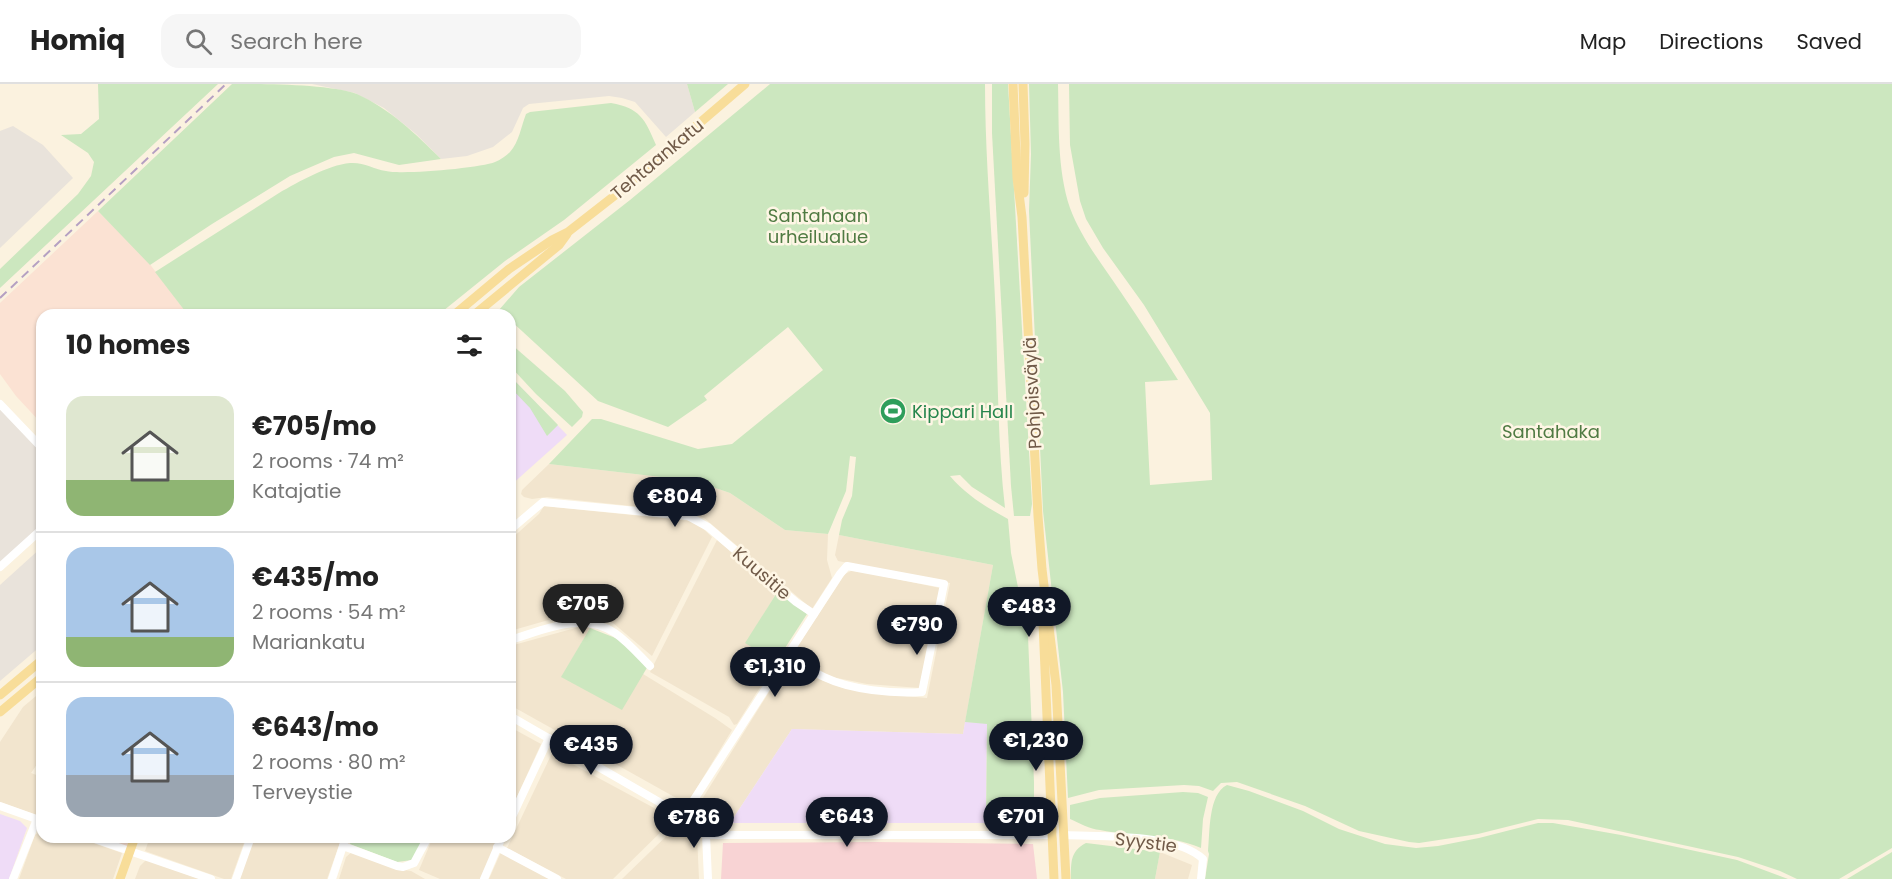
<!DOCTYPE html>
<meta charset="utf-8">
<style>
body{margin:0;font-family:Poppins,sans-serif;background:#f6f6f6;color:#222;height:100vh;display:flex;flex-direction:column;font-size:22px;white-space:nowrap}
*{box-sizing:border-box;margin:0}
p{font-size:20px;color:#767676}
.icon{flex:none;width:33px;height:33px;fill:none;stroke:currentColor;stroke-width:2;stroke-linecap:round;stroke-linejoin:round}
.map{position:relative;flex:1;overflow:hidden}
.side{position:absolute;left:36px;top:225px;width:480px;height:534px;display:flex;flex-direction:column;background:#fff;border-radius:18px;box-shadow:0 2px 4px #0004}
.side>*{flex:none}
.price{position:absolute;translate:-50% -51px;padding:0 14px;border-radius:21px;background:#111827;color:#fff;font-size:20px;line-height:39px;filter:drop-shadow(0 2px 3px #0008)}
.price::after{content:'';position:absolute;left:50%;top:36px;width:18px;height:14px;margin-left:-9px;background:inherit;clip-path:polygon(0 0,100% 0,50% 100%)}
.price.on{background:#222;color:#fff}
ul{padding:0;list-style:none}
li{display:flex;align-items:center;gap:18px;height:150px;padding:0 30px}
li+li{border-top:2px solid #e0e0e0}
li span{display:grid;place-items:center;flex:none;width:168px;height:120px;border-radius:18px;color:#555}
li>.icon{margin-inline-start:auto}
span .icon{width:72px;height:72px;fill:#fffc;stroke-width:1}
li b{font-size:26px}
h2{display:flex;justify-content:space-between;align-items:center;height:72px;padding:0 30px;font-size:26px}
header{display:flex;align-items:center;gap:36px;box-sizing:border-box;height:84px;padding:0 30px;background:#fff;border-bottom:2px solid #e0e0e0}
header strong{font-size:28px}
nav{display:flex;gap:33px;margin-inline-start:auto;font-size:21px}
.search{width:420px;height:54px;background:#f6f6f6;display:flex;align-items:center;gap:15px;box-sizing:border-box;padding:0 21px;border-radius:18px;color:#767676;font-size:22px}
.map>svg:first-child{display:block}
.residential{fill:#f2e5ce}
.commercial{fill:#fbe2d3}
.industrial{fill:#e9e3db}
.education{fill:#efdcf7}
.medical{fill:#f8d3d4}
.green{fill:#cce7bf}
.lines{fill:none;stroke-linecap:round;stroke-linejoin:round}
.minor{stroke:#fff;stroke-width:8}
.major{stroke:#f8dd99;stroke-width:9}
.rail{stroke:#b5a0c2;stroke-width:2;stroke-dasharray:9 6;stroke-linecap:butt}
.labels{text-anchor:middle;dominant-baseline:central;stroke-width:5;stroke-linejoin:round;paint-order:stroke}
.street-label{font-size:18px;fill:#705a48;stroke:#fef6e5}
.park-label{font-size:18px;fill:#507b43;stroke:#fef6e5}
.leisure-label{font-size:18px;fill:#27864d;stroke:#fef6e5;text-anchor:start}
</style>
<header>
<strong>Homiq</strong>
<div class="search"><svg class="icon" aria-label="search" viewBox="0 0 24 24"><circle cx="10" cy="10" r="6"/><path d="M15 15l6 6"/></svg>Search here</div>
<nav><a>Map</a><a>Directions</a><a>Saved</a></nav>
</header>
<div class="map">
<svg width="1892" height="795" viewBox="0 0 1892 795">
<rect width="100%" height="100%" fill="#fbf2df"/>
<g class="residential">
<polygon points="549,380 695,397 730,409 785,446 828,450 827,476 832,494 812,525 704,434 687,428 547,413 532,415 524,413 521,410 522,406"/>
<polygon points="544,422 691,437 700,442 712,453 652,572 613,539 597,533 573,531 559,533 510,547 510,456 539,430"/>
<polygon points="839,451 993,481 963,650 792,645 730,739 718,739 702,729 699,720 789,576 816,594 843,604 871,609 927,614 950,499 838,477 835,471"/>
<polygon points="717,456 778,507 746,559 776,578 737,640 734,641 729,633 650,588"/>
<polygon points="853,486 940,504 920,604 867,600 832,593 816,586 798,572 797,563 845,490"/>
<polygon points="579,543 590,544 562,593 568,596 643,590 715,634 732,646 687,720 510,621 510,562"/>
<polygon points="42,607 42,673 31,689 42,693 42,733 0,718 0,658 23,623"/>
<polygon points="510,643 541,660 510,728"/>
<polygon points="552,669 669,732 673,736 613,795 566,795 507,764"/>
<polygon points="680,739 697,751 699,795 622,795"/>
<polygon points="42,747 42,753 76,753 122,769 113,795 19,795 35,751"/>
<polygon points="150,753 246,753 231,795 224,795 145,767"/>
<polygon points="254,753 342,753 327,795 239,795"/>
<polygon points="433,753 499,753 481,795 440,795 419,786"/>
<polygon points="352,768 398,785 411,787 425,795 339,795 346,773"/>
<polygon points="501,768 550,795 489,795"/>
<polygon points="1160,768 1192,781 1188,795 1155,795"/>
<polygon points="146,776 200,795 135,795 140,782"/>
</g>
<g class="commercial">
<polygon points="98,127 146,175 188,231 42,231 42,340 16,312 0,290 0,219"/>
<polygon points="99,753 130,753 127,764"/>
</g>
<g class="industrial">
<polygon points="312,0 687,0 695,28 666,53 635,18 622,14 609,12 529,20 523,24 512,48 493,63 467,72 441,75 416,50 384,24 355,9"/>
<polygon points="13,42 43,61 73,94 0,164 0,47"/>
<polygon points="0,323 42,368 42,441 0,479"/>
<polygon points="42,463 42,561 0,597 0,501"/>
</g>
<g class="education">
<polygon points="510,292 567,351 510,402"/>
<polygon points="965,638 987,639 986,739 730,739 792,645 963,650"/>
<polygon points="0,730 20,737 27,744 9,795 0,795"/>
</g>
<polygon class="medical" points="876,758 1033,760 1037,795 721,795 723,759"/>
<g class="green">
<polygon points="98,0 218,0 0,204 0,185 78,110 91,92 94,78 88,69 61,51 81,50 99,35"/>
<path d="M232 0C263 0 329 0 357 10 390 25 416 50 441 75L399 81 354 69 334 73 290 92 212 140 150 181 98 127Z"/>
<polygon points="687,0 728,0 695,28"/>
<path d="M770 0H985C985 79 993 158 996 237 998 300 998 362 1005 424L972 403 960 391 950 392C966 411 986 423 1008 435L1011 469 1028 552 1034 698V718L1002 734 986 739 987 640 965 638 993 481 839 451 842 436 852 412 856 373 850 372 846 407 828 450 785 446 730 409 695 397 549 380 592 335H601L698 365 732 360 823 286 788 243 704 312 707 316 668 343 598 317 510 236V231H505L499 226 519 203 630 116Z"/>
<polygon points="992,0 1008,0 1032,420 1030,432 1014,432 1011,402 992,49"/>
<path d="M1029 0H1058C1059 41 1057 85 1070 124 1081 154 1102 180 1120 207 1140 236 1159 266 1178 296L1145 298 1150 401 1212 396 1210 329 1144 221 1103 164 1086 135 1080 117 1070 61 1069 0H1892V764L1839 795H1797L1780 787 1738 773 1568 736 1538 735 1478 750 1419 759 1409 758 1359 747 1305 722 1237 698 1221 699 1213 707 1199 702 1184 701 1099 706 1068 714 1063 608 1043 427 1029 127 1031 70Z"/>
<path d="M611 19C640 24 645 35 656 61L564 136 505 177 438 231H188L155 188 279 109C298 98 328 81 350 79 364 78 373 85 386 87 401 91 481 84 495 78 500 76 506 72 510 68 519 58 521 43 526 30L530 28Z"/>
<polygon points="511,260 565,307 583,328 582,333 572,343 536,310 510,282"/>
<polygon points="510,292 558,341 547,352 530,324 510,303"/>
<polygon points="778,507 807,530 776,578 745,559"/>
<polygon points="590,544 618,555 648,582 622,626 561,593"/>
<path d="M1227 701 1249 707 1303 727 1339 745 1385 760 1416 764 1438 762 1479 754 1538 739H1553L1621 751 1737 776 1788 795H1205L1209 770 1208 767C1210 749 1208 710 1227 701Z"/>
<path d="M1183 708 1198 709 1208 713 1203 735 1201 764C1168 750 1134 753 1100 746 1090 745 1079 739 1070 735V721L1100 714Z"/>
<polygon points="352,753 424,753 412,776 397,778 350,760"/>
<path d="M1086 759 1160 768 1155 795H1071C1071 779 1070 767 1086 759Z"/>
<polygon points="1892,768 1892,795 1847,795"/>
</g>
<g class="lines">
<g class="minor">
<polyline points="0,320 42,364"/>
<polyline points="510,446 543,418 688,432 708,443 796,518 814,530"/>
<polyline points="0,483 42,445"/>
<path d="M510 556C544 546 582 527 615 549 628 558 639 571 650 582"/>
<polyline points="510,632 699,741 706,751 708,795"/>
<polyline points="0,722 42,737"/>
<path d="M684 731 840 490 847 482 944 500 922 608C893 610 851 606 824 593 811 587 800 578 789 569"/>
<polyline points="510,737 549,654"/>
<polyline points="706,751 1053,751"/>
<path d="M1064 751C1103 753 1175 749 1203 775L1201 795"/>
<polyline points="89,753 211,795"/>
<polyline points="343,762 397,782 403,783 414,779 428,753"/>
<polyline points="497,763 557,795"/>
<polyline points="13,795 37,735"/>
<polyline points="236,795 251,753"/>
<polyline points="332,795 346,753"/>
<polyline points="484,795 502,753"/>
</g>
<g class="major">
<polyline points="1013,0 1017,94 1022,133 1038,432 1042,485 1056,601 1066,795"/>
<polyline points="1023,0 1025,60 1024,109"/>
<polyline points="454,231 509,185 552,156 568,148 618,109 745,0"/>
<polyline points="474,231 559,161 567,150"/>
<polyline points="1042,516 1054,795"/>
<polyline points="0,611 42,576"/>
<polyline points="0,628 42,593"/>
<polyline points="120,795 135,753"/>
</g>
<polyline class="rail" points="0,214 226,0"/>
</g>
<defs>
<symbol id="stadium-disc" viewBox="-11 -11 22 22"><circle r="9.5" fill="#2e9e5b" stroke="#fef6e5"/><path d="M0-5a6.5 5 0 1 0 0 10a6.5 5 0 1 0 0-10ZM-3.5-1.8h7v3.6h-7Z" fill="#fff"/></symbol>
</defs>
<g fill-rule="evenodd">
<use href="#stadium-disc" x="878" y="312" width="30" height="30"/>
</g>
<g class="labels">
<g class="street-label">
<text transform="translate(657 75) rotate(-40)">Tehtaankatu</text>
<text transform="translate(1032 309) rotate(-93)">Pohjoisväylä</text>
<text transform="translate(762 489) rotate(41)">Kuusitie</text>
<text transform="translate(1146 758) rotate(7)">Syystie</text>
</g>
<g class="park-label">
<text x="818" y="131">Santahaan<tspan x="818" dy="21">urheilualue</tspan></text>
<text x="1551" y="347">Santahaka</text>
</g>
<g class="leisure-label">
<text x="912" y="327">Kippari Hall</text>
</g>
</g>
</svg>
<b class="price" style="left:675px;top:444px">€804</b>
<b class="price on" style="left:583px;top:551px">€705</b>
<b class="price" style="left:1029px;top:554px">€483</b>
<b class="price" style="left:917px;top:572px">€790</b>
<b class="price" style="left:775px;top:614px">€1,310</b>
<b class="price" style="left:1036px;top:688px">€1,230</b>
<b class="price" style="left:591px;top:692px">€435</b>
<b class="price" style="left:847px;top:764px">€643</b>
<b class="price" style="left:1021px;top:764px">€701</b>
<b class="price" style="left:694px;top:765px">€786</b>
<section class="side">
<h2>10 homes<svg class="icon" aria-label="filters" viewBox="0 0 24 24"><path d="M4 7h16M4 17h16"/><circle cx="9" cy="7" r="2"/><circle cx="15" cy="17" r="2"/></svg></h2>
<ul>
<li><span style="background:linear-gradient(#dfe7d0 70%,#8fb573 0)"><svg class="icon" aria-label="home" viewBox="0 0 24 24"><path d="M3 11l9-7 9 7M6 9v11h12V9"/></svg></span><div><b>€705/mo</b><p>2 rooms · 74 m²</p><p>Katajatie</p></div></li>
<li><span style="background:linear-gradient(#a9c7e8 75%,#8fb573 0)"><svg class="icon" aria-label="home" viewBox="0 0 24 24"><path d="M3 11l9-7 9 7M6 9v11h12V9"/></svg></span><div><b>€435/mo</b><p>2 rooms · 54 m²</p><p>Mariankatu</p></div></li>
<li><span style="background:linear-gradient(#a9c7e8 65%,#9aa5b1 0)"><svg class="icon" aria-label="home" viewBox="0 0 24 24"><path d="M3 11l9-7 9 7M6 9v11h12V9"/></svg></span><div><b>€643/mo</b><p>2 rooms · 80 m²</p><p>Terveystie</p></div></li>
</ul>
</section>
</div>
